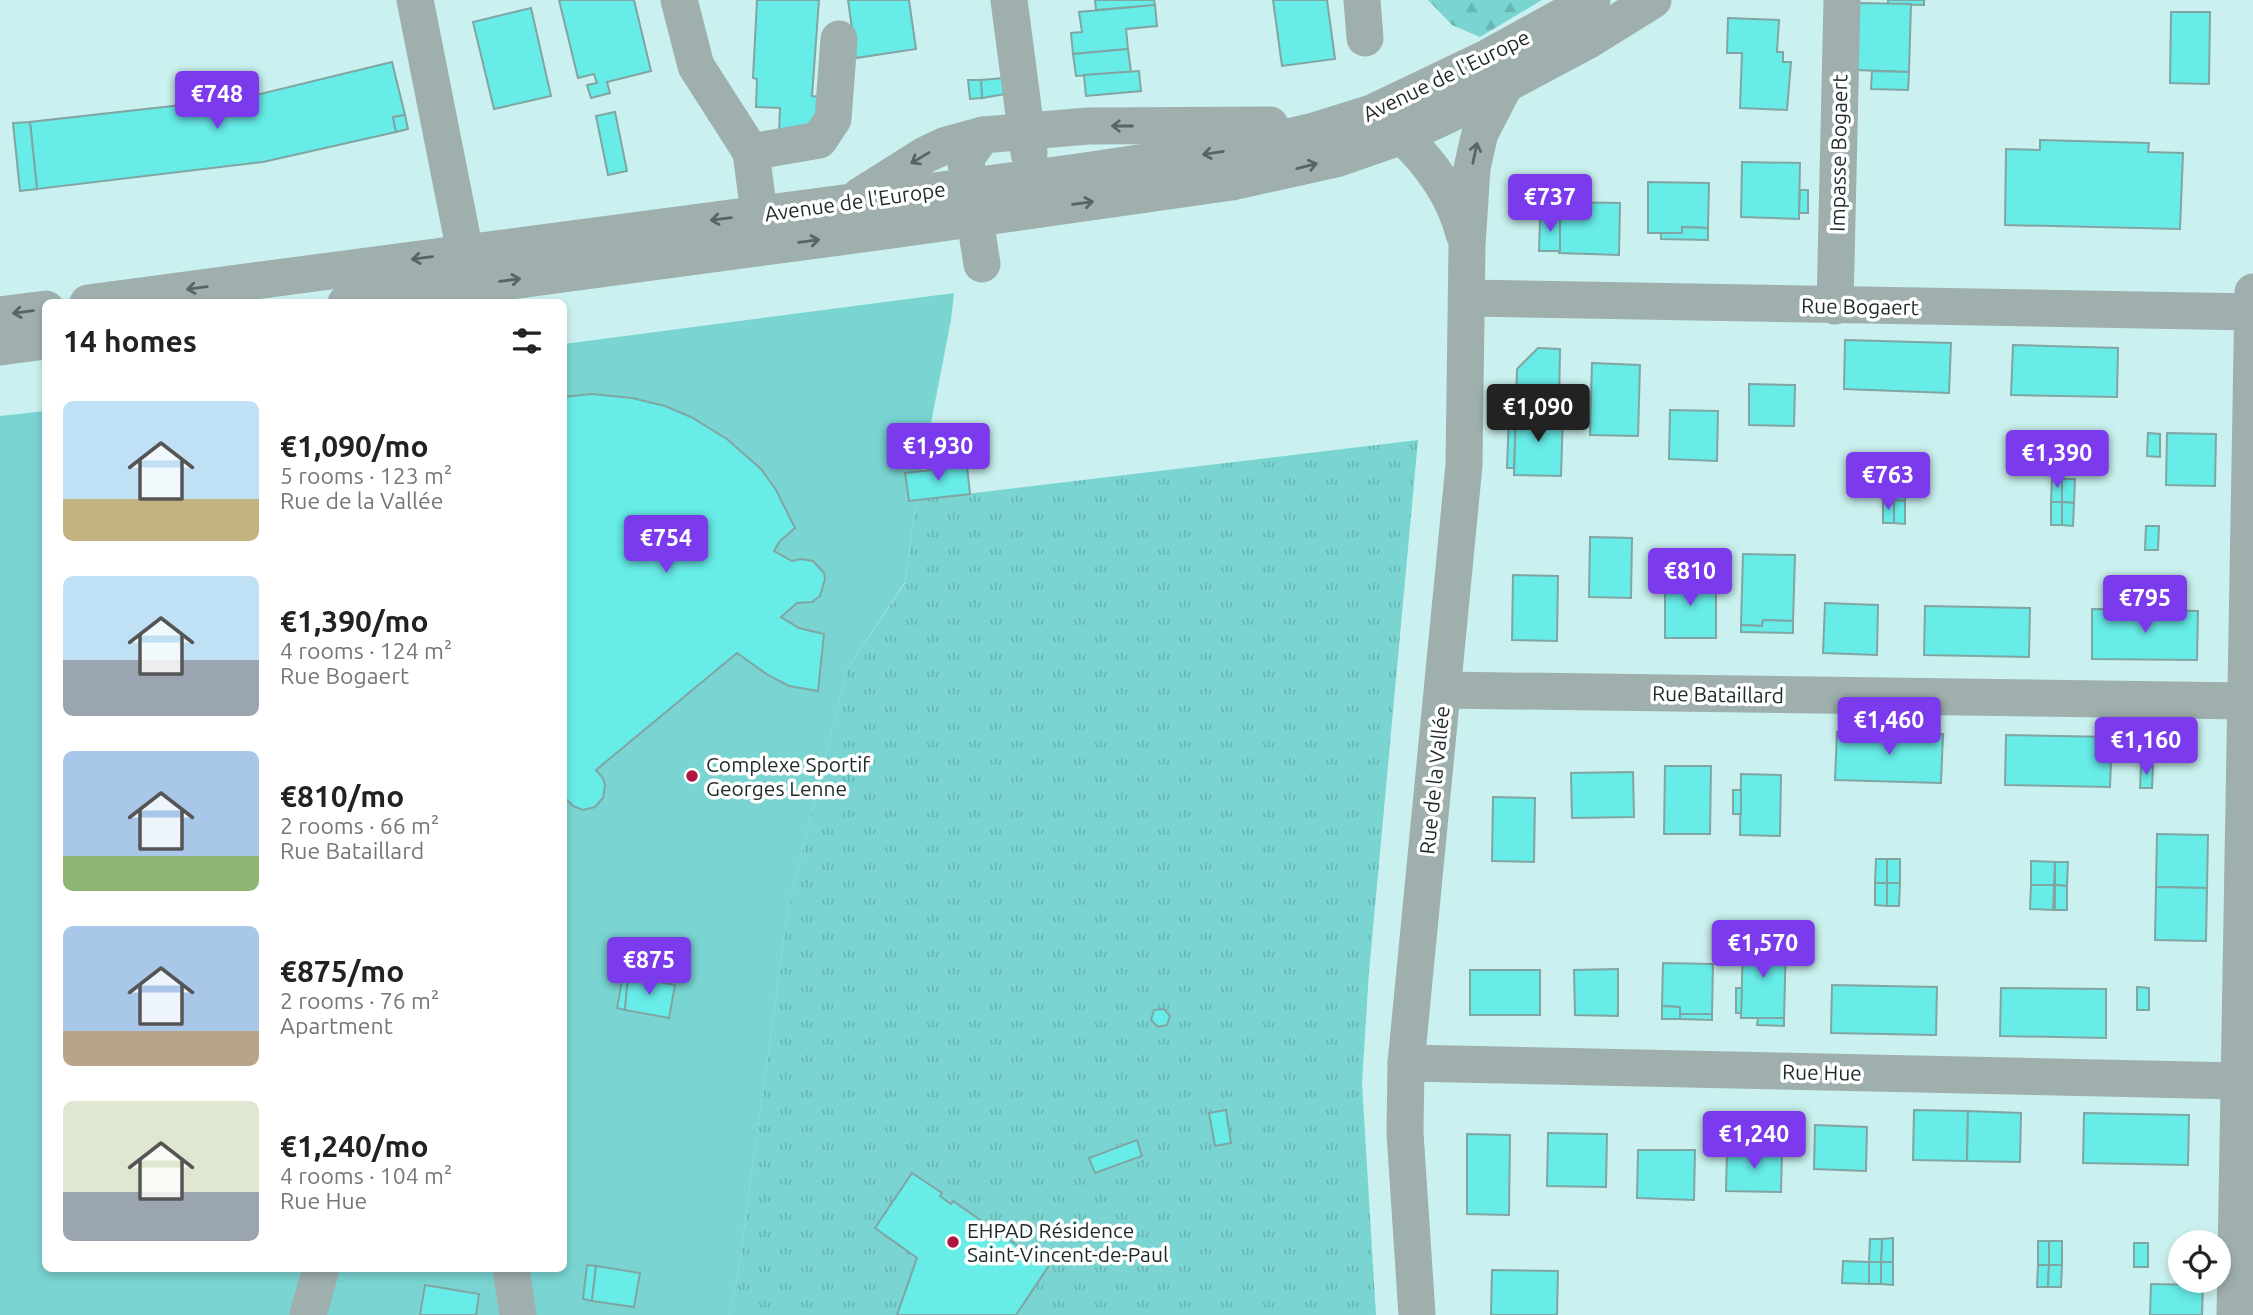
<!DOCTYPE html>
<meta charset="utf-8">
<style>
body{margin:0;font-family:Ubuntu,sans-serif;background:#f6f6f6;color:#222;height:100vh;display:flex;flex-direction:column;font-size:26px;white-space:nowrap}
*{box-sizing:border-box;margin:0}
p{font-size:23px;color:#767676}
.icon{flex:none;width:38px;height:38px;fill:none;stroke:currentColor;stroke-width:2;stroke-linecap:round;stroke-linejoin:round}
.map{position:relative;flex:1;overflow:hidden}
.panel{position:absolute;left:42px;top:299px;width:525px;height:973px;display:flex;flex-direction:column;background:#fff;border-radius:10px;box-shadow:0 4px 10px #0003}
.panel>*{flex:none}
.fabs{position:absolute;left:2168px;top:1230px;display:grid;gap:14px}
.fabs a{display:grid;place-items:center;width:63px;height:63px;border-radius:50%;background:#fff;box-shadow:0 4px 10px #0003;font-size:35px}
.price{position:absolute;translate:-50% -60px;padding:0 16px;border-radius:7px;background:#7c3aed;color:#fff;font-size:23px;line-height:46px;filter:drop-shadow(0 2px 4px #0008)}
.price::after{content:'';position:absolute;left:50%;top:42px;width:21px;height:16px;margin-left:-10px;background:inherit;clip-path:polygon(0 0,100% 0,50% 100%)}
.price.active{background:#222;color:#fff}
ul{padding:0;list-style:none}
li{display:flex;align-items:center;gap:21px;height:175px;padding:0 21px}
li span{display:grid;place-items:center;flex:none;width:196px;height:140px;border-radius:10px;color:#555}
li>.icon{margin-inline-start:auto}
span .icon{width:84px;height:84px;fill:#fffc;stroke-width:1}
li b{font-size:30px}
h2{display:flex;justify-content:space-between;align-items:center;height:84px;padding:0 21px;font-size:30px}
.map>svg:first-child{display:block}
.forest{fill:url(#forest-firs)}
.park{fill:url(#park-tufts)}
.pitch{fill:#7ad5d2}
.building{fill:#67ece8;stroke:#80a5a3;stroke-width:2}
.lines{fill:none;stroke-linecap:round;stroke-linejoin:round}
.minor{stroke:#9fafae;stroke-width:37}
.oneway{stroke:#576665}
.poi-dot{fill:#ac1741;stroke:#fff;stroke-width:2.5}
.labels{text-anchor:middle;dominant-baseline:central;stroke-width:7;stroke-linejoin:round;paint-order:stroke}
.street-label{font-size:21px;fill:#1c2b2a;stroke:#fff}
.poi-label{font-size:21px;fill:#1c2b2a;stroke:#fff;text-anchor:start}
</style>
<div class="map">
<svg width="2253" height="1315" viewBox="0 0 2253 1315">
<defs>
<pattern id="forest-firs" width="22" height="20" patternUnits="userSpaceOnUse" patternTransform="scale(1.75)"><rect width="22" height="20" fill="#7ad5d2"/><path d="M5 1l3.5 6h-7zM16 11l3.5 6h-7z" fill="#69b7b4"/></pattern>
<pattern id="park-tufts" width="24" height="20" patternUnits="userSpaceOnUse" patternTransform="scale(1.75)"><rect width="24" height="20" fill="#7ad5d2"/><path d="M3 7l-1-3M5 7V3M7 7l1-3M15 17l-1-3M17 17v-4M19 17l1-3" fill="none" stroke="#69b7b4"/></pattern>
</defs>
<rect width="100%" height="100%" fill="#caf1ef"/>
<polygon class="forest" points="1428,0 1542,0 1480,37 1452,25"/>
<polygon class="park" points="1418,440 1369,972 1362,1083 1376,1315 729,1315 737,1280 788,909 847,669 905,583 916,500"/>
<polygon class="pitch" points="954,293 951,320 916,500 905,582 847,669 788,909 737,1280 729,1315 0,1315 0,416 45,411 46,1269 564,1269 564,344"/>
<g class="building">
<polygon points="559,0 634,0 651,71 607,82 610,93 591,98 587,85 597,83 594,74 578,78"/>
<polygon points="757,0 819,0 812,96 821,97 819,122 810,127 779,133 780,108 756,107 757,79 753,78"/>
<polygon points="848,0 909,0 916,49 856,58"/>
<polygon points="1095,0 1154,0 1155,5 1096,10"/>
<polygon points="1273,0 1327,0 1335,59 1282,66"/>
<polygon points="1888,0 1924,0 1924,5 1888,4"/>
<polygon points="1858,3 1911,4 1909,72 1856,70"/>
<polygon points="1155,5 1157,26 1126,29 1128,49 1073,54 1071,33 1082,32 1079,12"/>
<polygon points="531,8 551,96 494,109 473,22"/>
<polygon points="2171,12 2210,12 2209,84 2170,83"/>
<polygon points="1728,18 1779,20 1777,52 1783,52 1783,62 1791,62 1787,110 1740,108 1742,53 1727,53"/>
<polygon points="1128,49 1131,72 1076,76 1073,54"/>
<polygon points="392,62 405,115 393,117 396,132 263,162 37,189 30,122 244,98"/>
<polygon points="1139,71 1141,91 1086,96 1084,75"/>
<polygon points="1872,71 1909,72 1908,90 1871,89"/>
<polygon points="1004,78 1006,94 982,98 981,80"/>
<polygon points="968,80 981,80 982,98 970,99"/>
<polygon points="615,112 627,171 608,175 596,116"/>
<polygon points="405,115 408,129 396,132 393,117"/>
<polygon points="30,122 37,189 20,191 13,123"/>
<polygon points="2040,140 2149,143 2148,152 2183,153 2180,229 2005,225 2006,149 2040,150"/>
<polygon points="1742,162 1800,163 1799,219 1741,217"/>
<polygon points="1648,182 1709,183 1708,228 1682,227 1682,233 1648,233"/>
<polygon points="1800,190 1808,190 1808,213 1799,213"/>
<polygon points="1561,202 1620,203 1619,255 1559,253"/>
<polygon points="1544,216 1560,217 1560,251 1539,251 1540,221"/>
<polygon points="1682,227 1708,228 1708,240 1661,239 1661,233 1682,233"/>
<polygon points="1845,340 1951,343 1949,393 1844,389"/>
<polygon points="2013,345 2118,348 2117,397 2011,395"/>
<polygon points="1538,348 1560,349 1559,407 1516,407 1517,369"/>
<polygon points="1592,363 1640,365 1638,436 1590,435"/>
<polygon points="1749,384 1795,385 1794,426 1749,425"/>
<polygon points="591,394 632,398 665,406 691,417 727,439 761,469 776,490 795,528 780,541 774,551 792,561 801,559 813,561 824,573 825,579 820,596 812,602 797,603 781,617 799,628 824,634 818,691 789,686 768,675 737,653 596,770 603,778 605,785 603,798 595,807 583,810 573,806 564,797 564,397"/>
<polygon points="1670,410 1718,411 1717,461 1669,459"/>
<polygon points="1509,412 1516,412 1514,468 1507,468"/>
<polygon points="1516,412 1563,414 1561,476 1514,475"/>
<polygon points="2148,433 2160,434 2160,457 2147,456"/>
<polygon points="2167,433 2216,434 2215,486 2166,485"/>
<polygon points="967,466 970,494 909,501 905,473"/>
<polygon points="1884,475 1895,476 1894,500 1883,500"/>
<polygon points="1895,476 1906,476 1905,501 1894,500"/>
<polygon points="2052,478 2062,479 2062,502 2051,502"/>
<polygon points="2062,479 2075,479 2074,503 2062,502"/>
<rect x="1883" y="500" width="11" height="23"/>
<polygon points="1894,500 1905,501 1905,524 1894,523"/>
<rect x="2051" y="502" width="11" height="23"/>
<polygon points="2062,502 2074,503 2073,526 2062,525"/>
<polygon points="2146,526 2159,526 2158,550 2145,550"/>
<polygon points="1590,537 1632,538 1631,598 1589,597"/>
<polygon points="1743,554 1795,555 1793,621 1763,620 1762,626 1741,625"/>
<polygon points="1513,575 1558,576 1557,641 1512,640"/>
<polygon points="1665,578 1716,579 1716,638 1665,638"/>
<polygon points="1825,603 1878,605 1877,655 1823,653"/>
<polygon points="1925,606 2030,608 2029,657 1924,655"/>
<polygon points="2092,609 2198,611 2197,660 2092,659"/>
<polygon points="1763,620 1793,621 1793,633 1741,632 1741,625 1762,626"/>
<polygon points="1837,732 1943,734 1941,783 1835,780"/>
<polygon points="2006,735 2112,737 2110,787 2005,785"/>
<polygon points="1665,766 1711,766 1710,834 1664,834"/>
<polygon points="2141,766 2153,766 2152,788 2140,788"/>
<polygon points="1633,772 1634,817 1572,818 1571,773"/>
<polygon points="1741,774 1781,775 1780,836 1740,835"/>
<rect x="1733" y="790" width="8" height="24"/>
<polygon points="1493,797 1535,798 1534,862 1492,861"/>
<polygon points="2157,834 2208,835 2207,888 2156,887"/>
<polygon points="1876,859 1887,859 1887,883 1875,883"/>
<rect x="1887" y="859" width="13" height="24"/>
<polygon points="2031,861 2055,862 2054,885 2031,885"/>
<polygon points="2055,862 2068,862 2067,886 2055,885"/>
<polygon points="1875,883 1887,883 1887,906 1875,905"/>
<polygon points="1887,883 1900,883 1899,906 1887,906"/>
<polygon points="2031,885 2054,885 2053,910 2030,909"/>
<polygon points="2055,885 2067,886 2067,910 2055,910"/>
<polygon points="2156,887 2207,888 2206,941 2155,940"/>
<polygon points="1743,942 1786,943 1784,1018 1741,1018"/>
<polygon points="1663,963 1713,964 1712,1014 1680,1014 1680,1007 1662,1006"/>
<polygon points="1618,969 1618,1016 1575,1015 1574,970"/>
<rect x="1470" y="970" width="70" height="45"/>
<polygon points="623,976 628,976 625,1010 617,1008"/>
<polygon points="628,976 675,985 669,1018 625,1010"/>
<polygon points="1832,985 1937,987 1936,1035 1831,1033"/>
<polygon points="2137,987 2149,988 2149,1010 2137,1010"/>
<polygon points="1736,988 1742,988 1741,1013 1736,1013"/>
<polygon points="2001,988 2106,989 2106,1038 2000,1036"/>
<polygon points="1662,1006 1680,1007 1680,1019 1662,1019"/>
<polygon points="1164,1009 1170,1016 1167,1025 1158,1027 1151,1020 1154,1010"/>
<polygon points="1680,1014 1712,1014 1712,1020 1680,1019"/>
<polygon points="1758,1018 1784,1018 1784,1026 1757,1025"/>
<polygon points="1226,1110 1231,1143 1215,1146 1209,1113"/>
<polygon points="1914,1110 1968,1111 1967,1161 1913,1160"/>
<polygon points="1968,1111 2021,1113 2020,1162 1967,1161"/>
<polygon points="2084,1113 2189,1115 2188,1165 2083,1163"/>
<polygon points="1815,1125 1867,1127 1866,1171 1814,1169"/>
<polygon points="1548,1133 1607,1134 1606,1187 1547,1186"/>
<polygon points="1467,1134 1510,1135 1509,1215 1467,1214"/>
<polygon points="1137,1140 1142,1156 1095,1173 1089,1158"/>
<polygon points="1740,1144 1782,1145 1782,1151 1739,1150"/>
<polygon points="1638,1150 1695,1150 1694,1200 1637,1198"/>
<polygon points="1727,1150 1782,1151 1781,1192 1726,1191"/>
<polygon points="912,1173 942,1193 940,1196 951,1204 953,1201 1019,1247 1021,1245 1050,1264 1016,1315 897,1315 917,1258 875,1228"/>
<polygon points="1893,1238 1893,1262 1881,1262 1882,1239"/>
<polygon points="1870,1239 1882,1239 1881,1262 1869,1262"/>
<rect x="2038" y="1241" width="11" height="24"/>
<rect x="2049" y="1241" width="13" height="24"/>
<rect x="2134" y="1243" width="14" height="24"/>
<polygon points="1843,1261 1869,1262 1869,1284 1842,1283"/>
<rect x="1869" y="1262" width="12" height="22"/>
<polygon points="1881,1262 1893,1262 1893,1285 1881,1284"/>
<polygon points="587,1265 596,1266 592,1301 583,1299"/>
<polygon points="2038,1265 2049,1265 2048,1287 2037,1287"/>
<polygon points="2049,1265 2062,1265 2061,1287 2048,1287"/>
<polygon points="596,1266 640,1273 634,1307 592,1301"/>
<polygon points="1492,1270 1558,1271 1557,1315 1491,1315"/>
<polygon points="2151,1284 2203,1285 2202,1315 2150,1315"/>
<polygon points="425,1285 479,1294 476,1315 420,1315"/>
</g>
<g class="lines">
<g class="minor">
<polyline points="415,0 470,277"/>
<polyline points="679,0 696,66 751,152"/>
<polyline points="1009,0 1029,153"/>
<polyline points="1362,0 1365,38"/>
<path d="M1402 136C1431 163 1454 195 1464 234"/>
<polyline points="860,196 925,155 946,145 983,135"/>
<polyline points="762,237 751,152 819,140 833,119 839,39"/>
<polyline points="982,264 966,163 968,155 983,135 1088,126 1270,125"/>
<polyline points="1468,298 2253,312"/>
<polyline points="88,303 1078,172 1246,147 1314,131 1372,113 1487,58 1592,0"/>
<polyline points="346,303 885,231 1232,182 1336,159 1402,136 1446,116 1587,41 1653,0"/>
<polyline points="1835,306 1842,0"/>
<polyline points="0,315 46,309"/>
<polyline points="0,347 46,341"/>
<polyline points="1443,690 2245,701"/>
<polyline points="1406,1063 2239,1081"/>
<polyline points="511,1269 518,1315"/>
<polyline points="308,1315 321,1269"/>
<polyline points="1417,1315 1405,1133 1406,1063 1464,465 1467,246 1472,168 1480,133 1505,85"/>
<polyline points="2235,1315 2253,292"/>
</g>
</g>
<defs><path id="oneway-shaft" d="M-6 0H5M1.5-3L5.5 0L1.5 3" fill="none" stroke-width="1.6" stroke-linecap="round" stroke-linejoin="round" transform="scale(1.75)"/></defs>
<g class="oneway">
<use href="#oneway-shaft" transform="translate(1122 126) rotate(180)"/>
<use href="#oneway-shaft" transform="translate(1213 153) rotate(171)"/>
<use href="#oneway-shaft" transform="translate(1475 153) rotate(-78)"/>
<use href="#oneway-shaft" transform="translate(920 158) rotate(149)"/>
<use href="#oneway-shaft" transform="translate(1307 166) rotate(-14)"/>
<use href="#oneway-shaft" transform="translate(1083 203) rotate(-8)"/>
<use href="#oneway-shaft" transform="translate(721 219) rotate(173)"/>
<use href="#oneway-shaft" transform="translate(809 241) rotate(-7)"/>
<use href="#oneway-shaft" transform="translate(422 258) rotate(172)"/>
<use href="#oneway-shaft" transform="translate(510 280) rotate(-8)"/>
<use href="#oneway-shaft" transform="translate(197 288) rotate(172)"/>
<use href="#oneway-shaft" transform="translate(23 312) rotate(172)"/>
</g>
<g class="poi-dot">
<circle cx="692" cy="776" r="7"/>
<circle cx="953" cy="1242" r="7"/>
</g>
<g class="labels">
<g class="street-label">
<text transform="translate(1446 75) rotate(-26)">Avenue de l'Europe</text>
<text transform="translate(1838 153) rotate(-89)">Impasse Bogaert</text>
<text transform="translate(855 201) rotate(-8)">Avenue de l'Europe</text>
<text transform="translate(1860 306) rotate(1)">Rue Bogaert</text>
<text transform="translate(1718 694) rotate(1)">Rue Bataillard</text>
<text transform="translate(1434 780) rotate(-84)">Rue de la Vallée</text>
<text transform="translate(1822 1072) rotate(1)">Rue Hue</text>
</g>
<g class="poi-label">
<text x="706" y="764">Complexe Sportif<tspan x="706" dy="24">Georges Lenne</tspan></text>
<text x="967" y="1230">EHPAD Résidence<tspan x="967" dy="24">Saint-Vincent-de-Paul</tspan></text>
</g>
</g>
</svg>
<div class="fabs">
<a><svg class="icon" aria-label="locate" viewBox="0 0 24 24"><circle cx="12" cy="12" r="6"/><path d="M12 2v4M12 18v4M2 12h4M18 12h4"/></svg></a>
</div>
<b class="price" style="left:217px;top:131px">€748</b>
<b class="price" style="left:1550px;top:234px">€737</b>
<b class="price active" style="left:1538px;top:444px">€1,090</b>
<b class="price" style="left:938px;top:483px">€1,930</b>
<b class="price" style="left:2057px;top:490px">€1,390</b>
<b class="price" style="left:1888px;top:512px">€763</b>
<b class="price" style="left:666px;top:575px">€754</b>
<b class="price" style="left:1690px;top:608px">€810</b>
<b class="price" style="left:2145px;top:635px">€795</b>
<b class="price" style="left:1889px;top:757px">€1,460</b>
<b class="price" style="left:2146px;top:777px">€1,160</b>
<b class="price" style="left:1763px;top:980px">€1,570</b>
<b class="price" style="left:649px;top:997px">€875</b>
<b class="price" style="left:1754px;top:1171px">€1,240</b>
<section class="panel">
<h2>14 homes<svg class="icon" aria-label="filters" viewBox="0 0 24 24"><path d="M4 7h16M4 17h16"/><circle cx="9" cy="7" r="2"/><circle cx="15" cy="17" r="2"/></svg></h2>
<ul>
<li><span style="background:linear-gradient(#bfe0f5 70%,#c2b280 0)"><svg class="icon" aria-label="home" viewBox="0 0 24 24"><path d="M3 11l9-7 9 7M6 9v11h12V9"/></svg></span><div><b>€1,090/mo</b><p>5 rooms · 123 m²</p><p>Rue de la Vallée</p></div></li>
<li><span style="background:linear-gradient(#bfe0f5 60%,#9aa5b1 0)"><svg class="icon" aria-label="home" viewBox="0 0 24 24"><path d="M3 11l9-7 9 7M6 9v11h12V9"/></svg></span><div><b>€1,390/mo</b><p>4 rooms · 124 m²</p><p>Rue Bogaert</p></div></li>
<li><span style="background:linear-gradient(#a9c7e8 75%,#8fb573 0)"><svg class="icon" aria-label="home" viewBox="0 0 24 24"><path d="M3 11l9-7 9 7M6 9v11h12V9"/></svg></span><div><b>€810/mo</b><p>2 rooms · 66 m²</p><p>Rue Bataillard</p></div></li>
<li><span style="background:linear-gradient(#a9c7e8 75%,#b9a48a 0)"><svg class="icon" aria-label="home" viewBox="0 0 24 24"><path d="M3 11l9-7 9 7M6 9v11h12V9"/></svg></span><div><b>€875/mo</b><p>2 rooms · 76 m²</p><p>Apartment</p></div></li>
<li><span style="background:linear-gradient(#dfe7d0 65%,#9aa5b1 0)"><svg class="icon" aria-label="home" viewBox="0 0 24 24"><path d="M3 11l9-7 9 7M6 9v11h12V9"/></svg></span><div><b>€1,240/mo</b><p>4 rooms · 104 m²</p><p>Rue Hue</p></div></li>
</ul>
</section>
</div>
